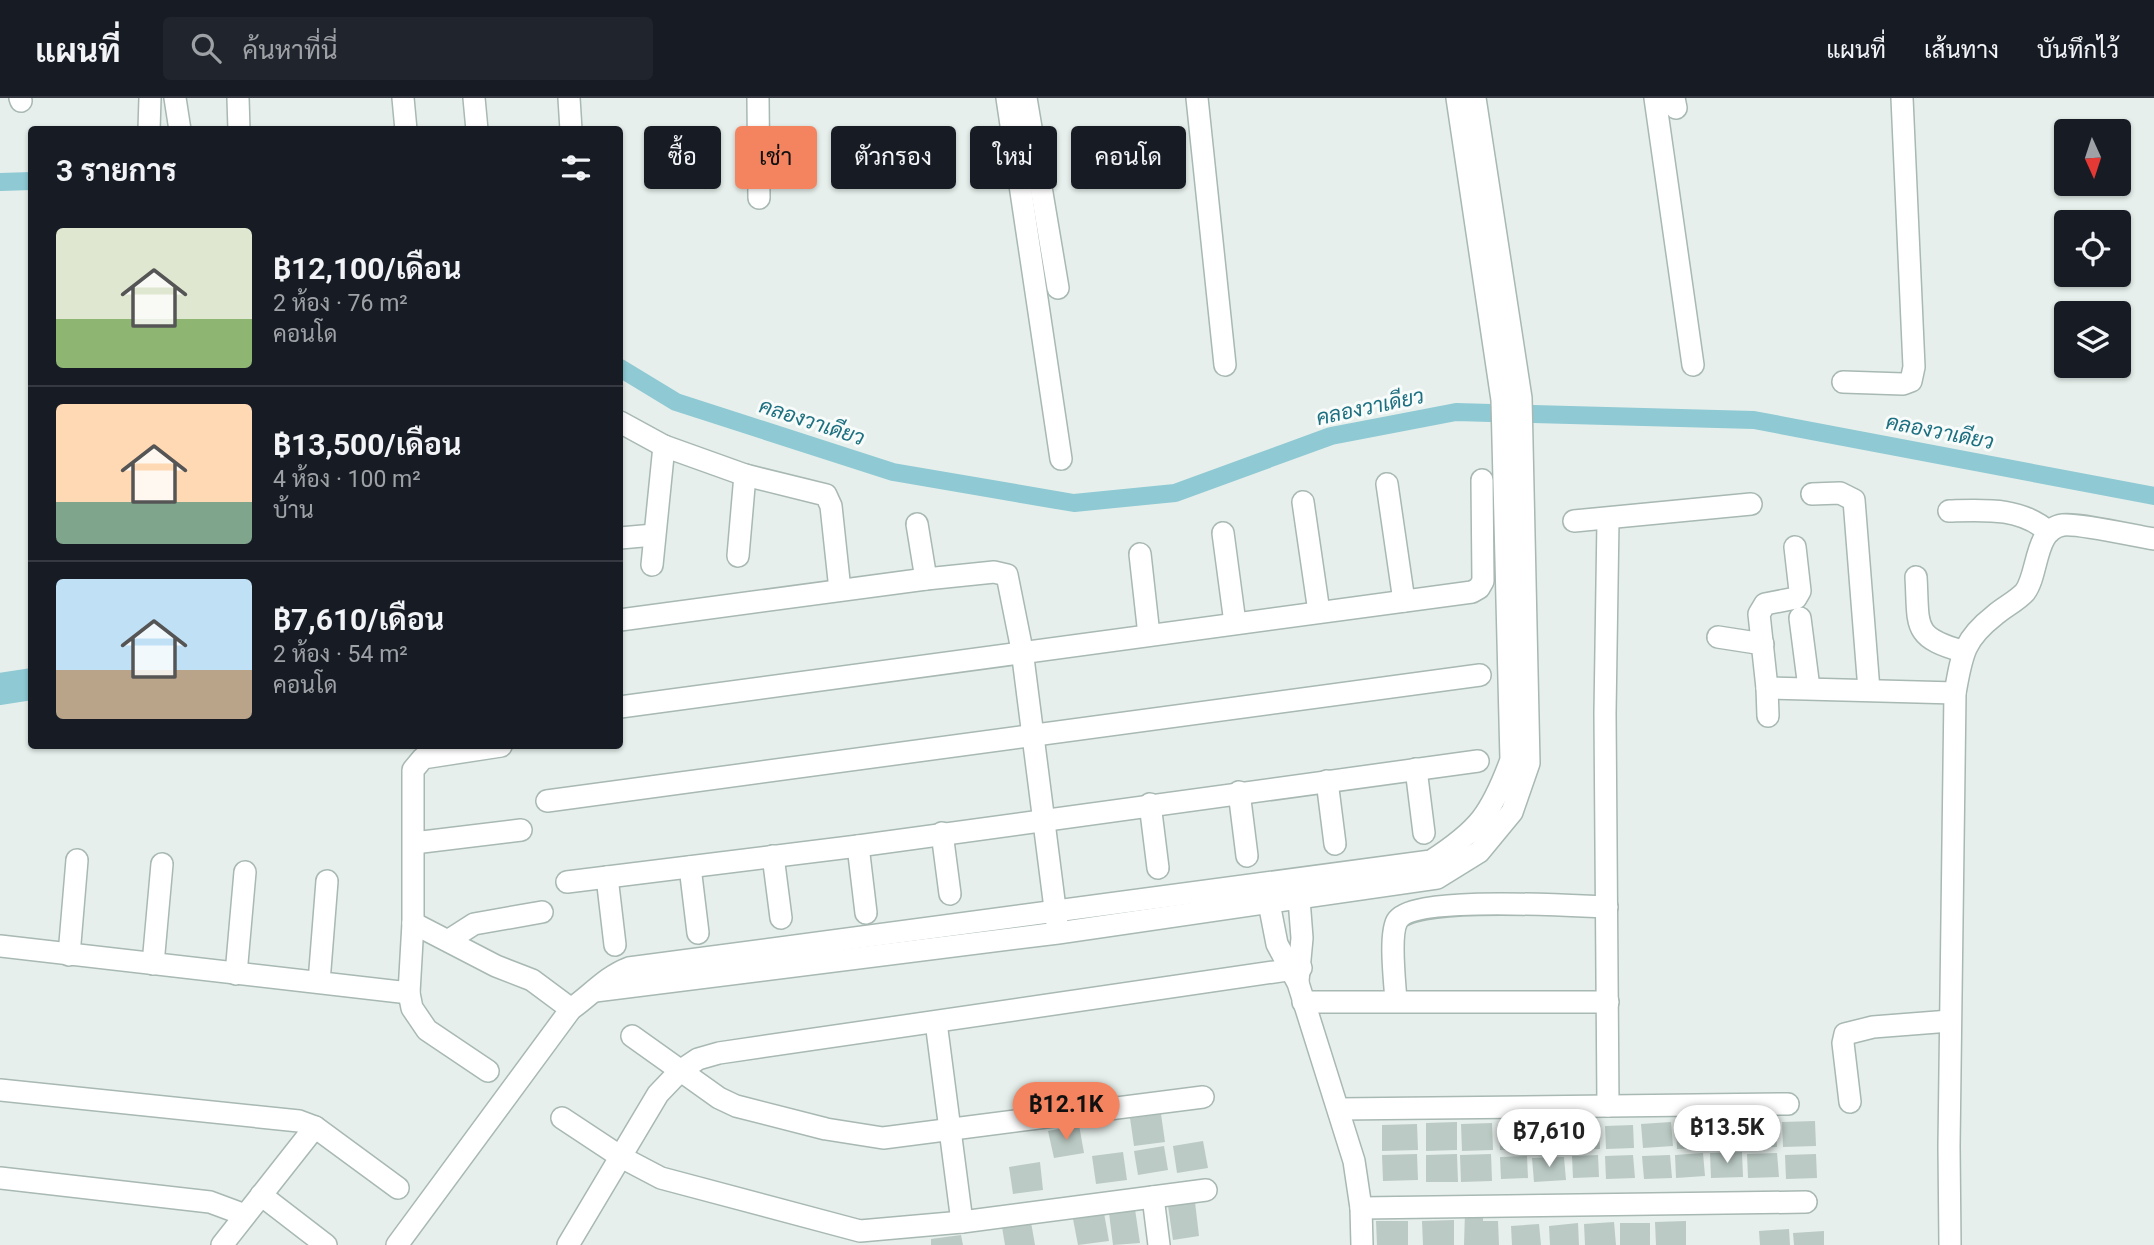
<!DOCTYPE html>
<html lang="th">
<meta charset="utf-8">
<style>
body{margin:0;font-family:Roboto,Sarabun,sans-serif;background:#20242c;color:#f1f3f6;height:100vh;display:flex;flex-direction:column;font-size:26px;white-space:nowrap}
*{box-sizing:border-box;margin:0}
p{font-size:23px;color:#9ea1a6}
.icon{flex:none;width:38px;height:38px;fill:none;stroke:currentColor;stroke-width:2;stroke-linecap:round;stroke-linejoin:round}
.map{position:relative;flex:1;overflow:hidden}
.details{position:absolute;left:28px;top:28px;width:595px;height:623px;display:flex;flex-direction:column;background:#171b24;border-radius:7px;box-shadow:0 2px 5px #0004}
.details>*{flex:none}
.banner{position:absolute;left:644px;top:28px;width:665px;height:63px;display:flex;gap:14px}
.needle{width:46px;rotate:177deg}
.fabs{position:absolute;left:2054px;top:21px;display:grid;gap:14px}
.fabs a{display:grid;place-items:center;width:77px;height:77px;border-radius:7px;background:#171b24;box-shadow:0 2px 5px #0004;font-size:35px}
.price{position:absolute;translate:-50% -60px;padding:0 16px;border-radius:24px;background:#fff;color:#222;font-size:23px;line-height:46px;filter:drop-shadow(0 2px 4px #0008)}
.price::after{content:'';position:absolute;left:50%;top:42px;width:21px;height:16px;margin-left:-10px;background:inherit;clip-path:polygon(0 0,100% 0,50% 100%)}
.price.current{background:#f4845f;color:#111}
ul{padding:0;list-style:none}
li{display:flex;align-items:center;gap:21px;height:175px;padding:0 28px}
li+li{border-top:2px solid #363941}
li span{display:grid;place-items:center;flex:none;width:196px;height:140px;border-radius:7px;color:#555}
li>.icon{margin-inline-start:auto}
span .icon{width:84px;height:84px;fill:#fffc;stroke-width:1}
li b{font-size:30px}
h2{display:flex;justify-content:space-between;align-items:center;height:84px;padding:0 28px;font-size:30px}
.pill{padding:0 24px;border-radius:7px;background:#171b24;box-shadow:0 2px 5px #0004;font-size:24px;line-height:63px}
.pill.current{background:#f4845f;color:#111}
header{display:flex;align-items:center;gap:42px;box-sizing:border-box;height:98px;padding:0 35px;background:#171b24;border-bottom:2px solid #363941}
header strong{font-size:33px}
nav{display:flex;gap:38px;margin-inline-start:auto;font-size:24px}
.search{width:490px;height:63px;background:#20242c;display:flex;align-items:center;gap:18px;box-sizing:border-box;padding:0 24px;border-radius:7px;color:#9ea1a6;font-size:26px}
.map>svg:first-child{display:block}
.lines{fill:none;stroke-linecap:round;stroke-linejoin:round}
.canal{stroke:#8ec9d4;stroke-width:18}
.river{stroke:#8ec9d4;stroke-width:32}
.building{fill:#bbcac4}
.minor-casing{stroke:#a8b8b2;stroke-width:24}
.minor{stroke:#fff;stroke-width:21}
.labels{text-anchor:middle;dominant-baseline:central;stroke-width:6;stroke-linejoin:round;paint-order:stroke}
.water-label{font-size:21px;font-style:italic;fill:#1c6f80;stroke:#f7fbf9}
</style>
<header>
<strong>แผนที่</strong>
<div class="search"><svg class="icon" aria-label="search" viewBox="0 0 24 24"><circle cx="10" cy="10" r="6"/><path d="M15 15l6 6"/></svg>ค้นหาที่นี่</div>
<nav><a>แผนที่</a><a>เส้นทาง</a><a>บันทึกไว้</a></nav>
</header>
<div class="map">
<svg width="2154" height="1147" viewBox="0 0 2154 1147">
<rect width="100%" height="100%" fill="#e6efeb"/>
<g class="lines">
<g class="canal">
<polyline points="0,84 32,83"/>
<polyline points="620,270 676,304 893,374 1074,405 1175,395 1331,338 1456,314 1754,322 2154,398"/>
</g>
<polyline class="river" points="0,591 32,586"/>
</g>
<g class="building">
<polygon points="1161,1016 1165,1044 1134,1048 1130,1020"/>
<polygon points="1815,1023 1816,1048 1783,1049 1782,1024"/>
<polygon points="1457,1024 1457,1052 1426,1053 1426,1025"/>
<polygon points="1671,1024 1673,1048 1643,1050 1641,1026"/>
<polygon points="1742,1024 1743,1048 1712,1050 1711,1025"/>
<polygon points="1492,1025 1493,1052 1462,1053 1461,1026"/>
<polygon points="1776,1025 1777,1049 1747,1050 1746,1026"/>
<polygon points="1417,1026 1418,1052 1382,1053 1382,1027"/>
<polygon points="1703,1026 1704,1050 1677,1051 1676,1027"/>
<polygon points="1079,1027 1084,1055 1054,1060 1048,1033"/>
<polygon points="1564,1027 1565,1051 1533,1053 1532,1029"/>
<polygon points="1633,1027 1634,1050 1606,1051 1605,1028"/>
<polygon points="1526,1028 1528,1051 1500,1052 1499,1030"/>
<polygon points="1599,1029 1600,1051 1574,1052 1573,1030"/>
<polygon points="1203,1043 1208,1070 1177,1075 1173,1048"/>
<polygon points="1164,1048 1168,1072 1138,1077 1134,1053"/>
<polygon points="1123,1054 1127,1082 1096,1086 1092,1058"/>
<polygon points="1742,1054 1743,1079 1711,1080 1710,1055"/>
<polygon points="1703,1055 1705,1078 1676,1080 1675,1057"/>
<polygon points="1777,1055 1779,1079 1748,1080 1747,1056"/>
<polygon points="1417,1056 1418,1082 1383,1083 1382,1057"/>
<polygon points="1457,1056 1458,1084 1426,1084 1426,1057"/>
<polygon points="1491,1056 1492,1083 1461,1084 1460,1057"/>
<polygon points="1816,1056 1817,1080 1786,1081 1785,1057"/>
<polygon points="1598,1057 1599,1079 1573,1080 1572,1058"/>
<polygon points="1633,1057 1635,1080 1606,1081 1605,1058"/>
<polygon points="1670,1057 1672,1080 1644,1081 1642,1058"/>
<polygon points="1527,1058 1528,1080 1501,1081 1500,1059"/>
<polygon points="1564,1059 1566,1082 1534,1084 1532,1060"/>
<polygon points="1040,1064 1043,1092 1013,1096 1009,1069"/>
<polygon points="1195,1104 1199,1138 1173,1142 1168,1108"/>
<polygon points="1135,1111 1140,1145 1113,1147 1109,1115"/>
<polygon points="1465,1114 1483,1114 1483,1123 1498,1123 1499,1147 1464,1147"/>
<polygon points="1104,1115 1109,1143 1078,1147 1073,1121"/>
<polygon points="1454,1122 1454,1147 1423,1147 1422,1123"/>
<polygon points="1376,1123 1408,1123 1408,1147 1377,1147"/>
<polygon points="1686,1123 1686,1147 1656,1147 1655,1124"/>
<polygon points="1031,1124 1035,1147 1005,1147 1002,1129"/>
<polygon points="1614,1124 1616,1147 1585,1147 1584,1126"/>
<polygon points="1578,1125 1579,1147 1550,1147 1549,1128"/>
<rect x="1620" y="1125" width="30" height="22"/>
<polygon points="1539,1126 1541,1147 1512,1147 1511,1128"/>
<polygon points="1789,1131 1790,1147 1760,1147 1759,1133"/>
<polygon points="1824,1133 1824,1147 1794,1147 1793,1135"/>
<polygon points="961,1137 963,1147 931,1147 931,1141"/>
</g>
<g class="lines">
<defs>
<g id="minor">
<polyline points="20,0 21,3"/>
<polyline points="175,0 180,32"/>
<polyline points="238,0 239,32"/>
<polyline points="403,0 406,32"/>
<polyline points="474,0 477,32"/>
<polyline points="569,0 571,32"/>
<polyline points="758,0 759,100"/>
<polyline points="1007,0 1061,361"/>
<polyline points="1026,0 1058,190"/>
<polyline points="1197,0 1225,267"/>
<polyline points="1655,0 1693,267"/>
<polyline points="1674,0 1676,10"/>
<polyline points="149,32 150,0"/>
<polyline points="1843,284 1903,286 1911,283 1914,269 1902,0"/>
<polyline points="620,324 664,348 745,377 826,397 831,408 840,492"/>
<polyline points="1387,386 1404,503"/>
<polyline points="1812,396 1840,395 1854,402 1869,592"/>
<polyline points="1303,404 1319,514"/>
<path d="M1949 413C1985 412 2020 409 2049 434"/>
<polyline points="1608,422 1605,615 1608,1008"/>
<polyline points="1574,423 1751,406"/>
<polyline points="917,426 926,481"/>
<polyline points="1223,435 1235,525"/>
<polyline points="620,440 654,437"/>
<polyline points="1795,449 1800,493 1796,500 1765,506 1759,516 1767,590 1955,595"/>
<polyline points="1140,456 1149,537"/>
<polyline points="738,458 745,377"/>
<polyline points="652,467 664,348"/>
<path d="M1916 479C1919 527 1911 539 1962 553"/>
<polyline points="1800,520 1809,590"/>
<polyline points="620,522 926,481 994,474 1007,477 1022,552 1057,826"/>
<polyline points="1718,539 1763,546"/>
<polyline points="1767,590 1768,618"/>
<polyline points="620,609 1472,494 1479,490 1483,483 1482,382"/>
<polyline points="1416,671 1424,735"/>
<polyline points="1327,683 1335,746"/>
<polyline points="1239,694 1247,758"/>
<polyline points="547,703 1480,577"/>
<polyline points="1150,706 1158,770"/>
<polyline points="942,735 950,796"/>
<polyline points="414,745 521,732"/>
<polyline points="858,748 866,815"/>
<polyline points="773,758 781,820"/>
<polyline points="690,769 698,835"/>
<polyline points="607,779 615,847"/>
<polyline points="567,784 858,748 1478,663"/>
<polyline points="1269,805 1277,846 1298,885 1354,1063 1361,1110 1362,1147"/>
<polyline points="413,825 496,868 532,882 571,911"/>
<polyline points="449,842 474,826 542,814"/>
<polyline points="0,848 409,895"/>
<polyline points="69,857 77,762"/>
<polyline points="153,866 162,766"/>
<polyline points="236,876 245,774"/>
<polyline points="1298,883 1302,840 1299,801"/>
<polyline points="319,884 327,783"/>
<polyline points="595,893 1058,835 1437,780 1479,754 1512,714 1529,665 1521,300 1475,0"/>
<path d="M1396 903C1395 885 1389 838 1397 823 1412 797 1573 808 1607 809"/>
<polyline points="1303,904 1608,904"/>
<polyline points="936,924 962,1124"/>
<polyline points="632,938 719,1000 736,1008 826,1031 883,1040 1203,999"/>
<polyline points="488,973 427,932 412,910 409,895 413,825 413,672 423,660 501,648"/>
<polyline points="0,992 299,1023 315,1029 398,1090"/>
<polyline points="1850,1004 1843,945 1845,936 1873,929 1950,923"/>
<polyline points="1339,1011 1788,1006"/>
<polyline points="562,1020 621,1059 661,1080 860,1133 962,1124 1206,1092"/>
<polyline points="0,1080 210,1104 245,1117"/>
<polyline points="261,1097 326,1147"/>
<polyline points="1153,1099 1159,1147"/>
<polyline points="1361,1110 1806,1104"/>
<polyline points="222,1147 315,1029"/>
<path d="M397 1147 571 911C591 897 607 878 629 870L1431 763C1479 732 1491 716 1511 662L1502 302 1457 0"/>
<polyline points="568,1147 658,996 680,973 698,961 719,955 1301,870"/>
<path d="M1950 1147 1949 1048 1955 595C1962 557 1963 542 1995 517 2004 509 2017 503 2025 494 2039 475 2034 431 2063 427 2079 425 2135 438 2154 441"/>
</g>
</defs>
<use href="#minor" class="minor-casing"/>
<use href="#minor" class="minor"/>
</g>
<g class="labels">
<g class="water-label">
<text transform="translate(1370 309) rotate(-12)">คลองวาเดียว</text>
<text transform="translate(812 324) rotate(18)">คลองวาเดียว</text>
<text transform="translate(1940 334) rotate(11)">คลองวาเดียว</text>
</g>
</g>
</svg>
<div class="fabs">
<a><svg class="needle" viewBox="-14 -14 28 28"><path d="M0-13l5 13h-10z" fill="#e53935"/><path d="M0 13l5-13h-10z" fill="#9ea1a6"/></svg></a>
<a><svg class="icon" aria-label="locate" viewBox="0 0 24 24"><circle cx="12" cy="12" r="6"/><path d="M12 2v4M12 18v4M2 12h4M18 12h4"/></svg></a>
<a><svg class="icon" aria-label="layers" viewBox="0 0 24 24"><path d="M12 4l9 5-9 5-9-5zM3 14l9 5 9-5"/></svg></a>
</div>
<b class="price current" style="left:1066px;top:1044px">฿12.1K</b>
<b class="price" style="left:1727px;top:1067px">฿13.5K</b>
<b class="price" style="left:1549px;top:1071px">฿7,610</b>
<div class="banner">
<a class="pill">ซื้อ</a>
<a class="pill current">เช่า</a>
<a class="pill">ตัวกรอง</a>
<a class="pill">ใหม่</a>
<a class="pill">คอนโด</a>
</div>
<section class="details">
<h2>3 รายการ<svg class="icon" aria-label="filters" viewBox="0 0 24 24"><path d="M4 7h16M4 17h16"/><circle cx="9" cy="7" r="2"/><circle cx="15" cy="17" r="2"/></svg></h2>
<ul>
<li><span style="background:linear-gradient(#dfe7d0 65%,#8fb573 0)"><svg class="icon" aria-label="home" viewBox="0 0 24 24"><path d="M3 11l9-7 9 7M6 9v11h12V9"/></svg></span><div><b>฿12,100/เดือน</b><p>2 ห้อง · 76 m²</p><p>คอนโด</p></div></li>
<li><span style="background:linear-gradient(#ffd9b3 70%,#7fa58c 0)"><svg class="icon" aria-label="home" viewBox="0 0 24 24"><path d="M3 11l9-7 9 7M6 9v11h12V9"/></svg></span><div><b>฿13,500/เดือน</b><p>4 ห้อง · 100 m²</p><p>บ้าน</p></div></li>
<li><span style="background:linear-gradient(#bfe0f5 65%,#b9a48a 0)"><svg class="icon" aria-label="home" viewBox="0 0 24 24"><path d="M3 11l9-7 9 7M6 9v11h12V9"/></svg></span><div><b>฿7,610/เดือน</b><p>2 ห้อง · 54 m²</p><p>คอนโด</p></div></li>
</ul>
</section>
</div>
